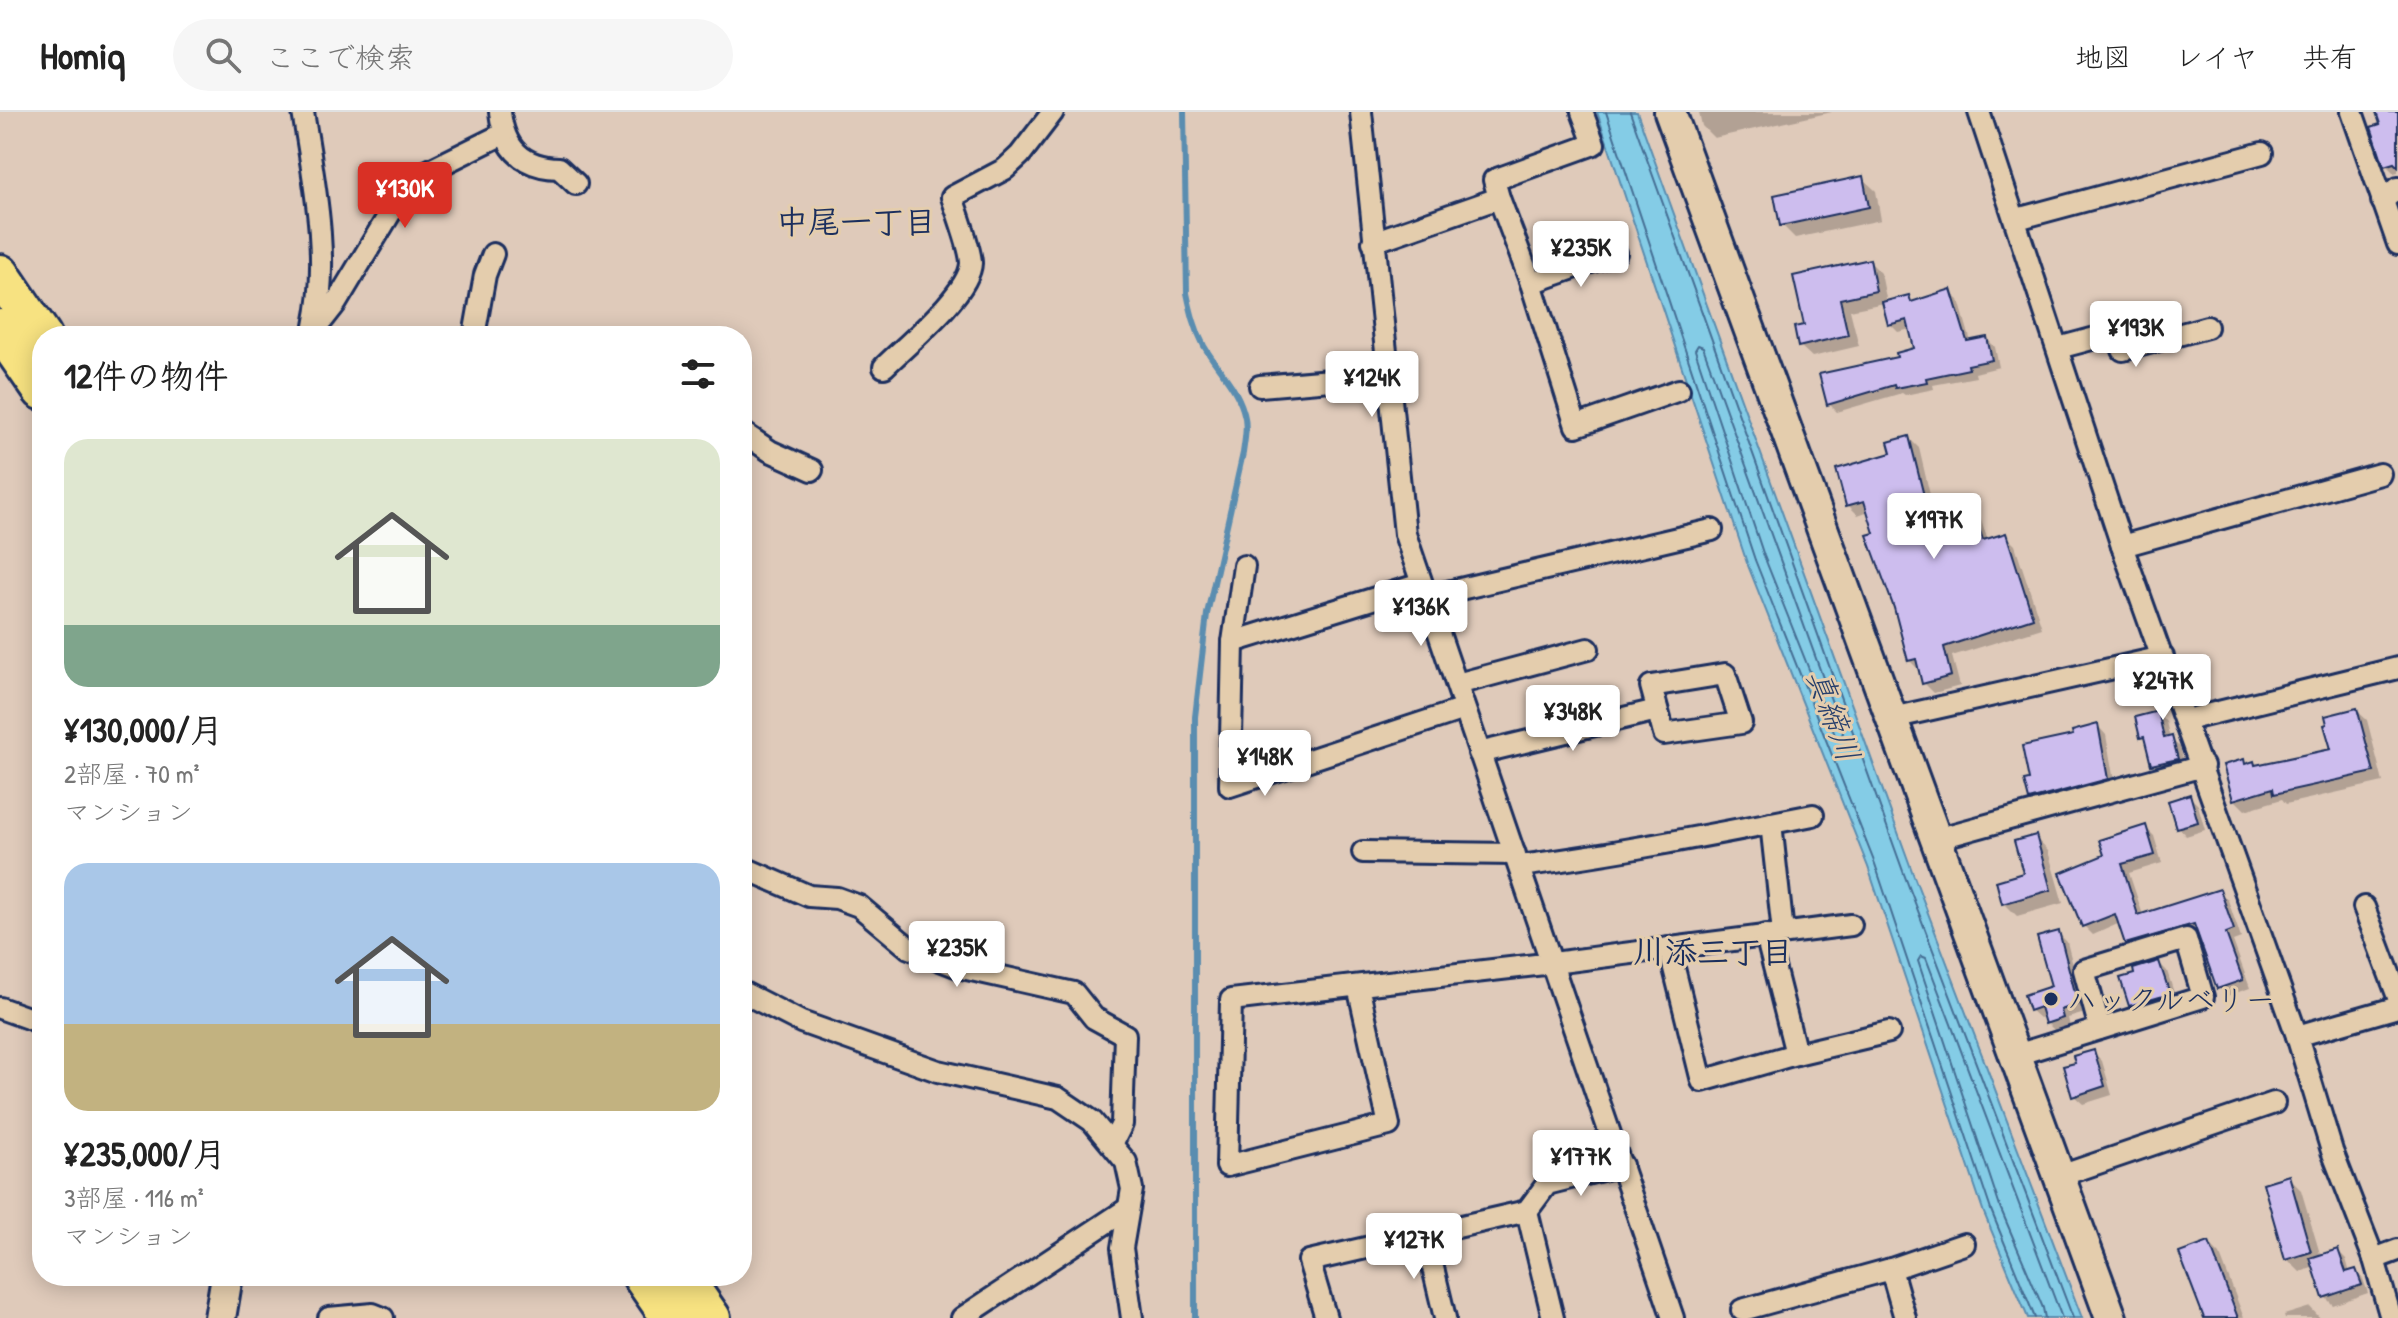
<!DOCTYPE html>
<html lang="ja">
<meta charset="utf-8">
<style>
body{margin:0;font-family:"Patrick Hand","Klee One",sans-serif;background:#f6f6f6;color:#222;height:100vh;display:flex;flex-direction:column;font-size:30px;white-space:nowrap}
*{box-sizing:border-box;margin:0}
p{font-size:26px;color:#767676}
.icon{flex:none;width:44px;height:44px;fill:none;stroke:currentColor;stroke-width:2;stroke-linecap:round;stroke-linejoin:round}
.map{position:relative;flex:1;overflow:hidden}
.details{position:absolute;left:32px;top:214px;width:720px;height:960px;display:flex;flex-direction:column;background:#fff;border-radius:32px;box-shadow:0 4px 20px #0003}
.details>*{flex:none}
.price{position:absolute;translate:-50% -68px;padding:0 18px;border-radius:8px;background:#fff;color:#222;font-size:26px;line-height:52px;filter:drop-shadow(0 2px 4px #0008)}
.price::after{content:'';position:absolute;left:50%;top:48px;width:24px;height:18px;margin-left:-12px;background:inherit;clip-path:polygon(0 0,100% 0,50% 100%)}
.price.current{background:#d93025;color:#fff}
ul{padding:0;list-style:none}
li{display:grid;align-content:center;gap:16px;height:424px;padding:0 32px}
li span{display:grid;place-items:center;height:248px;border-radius:24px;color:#555}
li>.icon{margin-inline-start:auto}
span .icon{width:144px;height:144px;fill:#fffc;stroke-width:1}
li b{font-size:34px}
h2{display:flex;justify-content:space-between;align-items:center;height:96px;padding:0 32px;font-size:34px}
header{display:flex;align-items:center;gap:48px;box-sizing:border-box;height:112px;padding:0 40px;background:#fff;border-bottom:2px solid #e0e0e0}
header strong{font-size:38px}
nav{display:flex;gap:44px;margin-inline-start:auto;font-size:28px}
.search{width:560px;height:72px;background:#f6f6f6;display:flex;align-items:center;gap:20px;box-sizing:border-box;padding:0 28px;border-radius:44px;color:#767676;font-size:30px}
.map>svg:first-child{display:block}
.water{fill:#84cce6;stroke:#5a8db0;stroke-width:2}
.shadow{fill:#0003}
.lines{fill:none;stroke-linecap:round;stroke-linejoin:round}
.shore{stroke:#456e94;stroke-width:2}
.stream{stroke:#5a8db0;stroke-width:6}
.building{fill:#cdbdee;stroke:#1b2f5e;stroke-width:2}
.street-casing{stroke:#1b2f5e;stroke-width:26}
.secondary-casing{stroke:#1b2f5e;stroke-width:36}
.highway-casing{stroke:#1b2f5e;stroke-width:44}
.street{stroke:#e4cdad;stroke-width:20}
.secondary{stroke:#e4cdad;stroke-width:30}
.highway{stroke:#f7e281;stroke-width:38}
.poi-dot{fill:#1b2f5e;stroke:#e4cdad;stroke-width:3}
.labels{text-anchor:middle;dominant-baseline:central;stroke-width:6;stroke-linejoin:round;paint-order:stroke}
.poi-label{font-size:30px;fill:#1b2f5e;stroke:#e4cdad;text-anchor:start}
.neighbourhood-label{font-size:32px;font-weight:bold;fill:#1b2f5e;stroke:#e4cdad}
.water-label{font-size:32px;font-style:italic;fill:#263f6c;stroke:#e4cdad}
</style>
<header>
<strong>Homiq</strong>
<div class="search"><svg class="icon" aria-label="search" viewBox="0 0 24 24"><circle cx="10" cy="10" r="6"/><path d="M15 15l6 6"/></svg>ここで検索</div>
<nav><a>地図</a><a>レイヤ</a><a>共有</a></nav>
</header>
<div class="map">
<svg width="2398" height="1206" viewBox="0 0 2398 1206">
<rect width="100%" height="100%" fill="#dfcaba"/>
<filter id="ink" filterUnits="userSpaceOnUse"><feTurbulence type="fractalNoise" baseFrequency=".0125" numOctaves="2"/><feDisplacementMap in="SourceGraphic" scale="16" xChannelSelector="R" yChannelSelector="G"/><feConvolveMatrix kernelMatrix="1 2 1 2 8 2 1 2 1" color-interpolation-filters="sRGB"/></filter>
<g filter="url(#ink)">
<polygon class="water" points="1597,0 1637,0 1912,759 2082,1206 2028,1206 1984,1101 1868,755 1747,451"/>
<g class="shadow">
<polygon points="1699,0 1832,0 1714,26 1702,14"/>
<polygon points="2378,0 2398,0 2398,60 2394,61 2386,53 2383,14"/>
<polygon points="1862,66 1876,79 1881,108 1795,126 1782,113"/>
<polygon points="1869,149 1881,161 1887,191 1908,185 1914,191 1950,180 1959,188 1971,230 1987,227 1995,235 1999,255 1975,261 1976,265 1933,273 1934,277 1905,283 1902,281 1837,300 1829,292 1917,238 1911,217 1898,220 1890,212 1884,191 1850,198 1859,234 1812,245 1800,234 1806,214"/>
<polygon points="1909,326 1919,336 1934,400 1969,388 1978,398 1988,429 2005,423 2015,433 2042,516 1952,544 1960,574 1934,581 1924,571 1919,558 1909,548 1869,399 1858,403 1848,393"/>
<polygon points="2356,598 2367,608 2383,670 2286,692 2282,687 2245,698 2234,687 2243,649 2247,653 2254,652 2257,655 2333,638"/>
<polygon points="2158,601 2166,610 2170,627 2180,635 2185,655 2161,660 2153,652 2148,631 2142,625"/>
<polygon points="2098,614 2106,623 2115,675 2039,696 2031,687 2075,624"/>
<polygon points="2190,685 2198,693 2205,718 2186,724 2178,715"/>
<polygon points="2146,716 2154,724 2162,751 2129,761 2143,803 2219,780 2228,788 2241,826 2233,829 2250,876 2227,884 2219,876 2199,821 2135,840 2126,831 2120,811 2093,823 2084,814 2063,762 2106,744"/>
<polygon points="2035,725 2048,739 2063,791 2017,804 2004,791 2025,763"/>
<polygon points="2058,821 2067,830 2085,901 2068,906 2070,915 2055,919 2047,911 2045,904 2039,906 2030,898 2053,876"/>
<polygon points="2159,851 2167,859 2177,890 2139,902 2131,893"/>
<polygon points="2093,940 2102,949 2112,983 2083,992 2074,984 2077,952"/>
<polygon points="2288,1065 2301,1078 2321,1145 2338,1139 2346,1147 2350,1161 2355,1159 2363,1167 2368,1181 2333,1193 2325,1185 2315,1155 2300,1160 2287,1147"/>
<polygon points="2209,1132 2220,1143 2244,1206 2206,1206"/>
<polygon points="2310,1195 2320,1206 2285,1206 2284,1203"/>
</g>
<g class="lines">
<g class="shore">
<polyline points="1606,0 1755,448 1875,752 1991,1098 2035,1206"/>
<polyline points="1630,0 1904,762 2073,1206"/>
<polygon points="1698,233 1703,235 1843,621 1840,626 1835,623 1764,444 1695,238"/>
<polyline points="2045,1206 2043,1196 2000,1095 1918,849 1921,844 1926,846 2062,1206"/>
</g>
<path class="stream" d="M1184 0 1187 181C1191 200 1195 217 1204 234 1216 255 1236 274 1243 298 1248 312 1245 326 1243 341L1207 502 1195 605V1206"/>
</g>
<g class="building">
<polygon points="2376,0 2398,0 2398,55 2394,51 2384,54 2371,15 2380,12"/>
<polygon points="1863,64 1869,95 1780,114 1774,83"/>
<polygon points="1870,147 1876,179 1840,187 1848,223 1798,235 1794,215 1804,213 1793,164"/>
<polygon points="1951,177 1967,229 1987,225 1992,248 1968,253 1969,257 1926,266 1927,270 1895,276 1894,273 1827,293 1819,262 1897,245 1896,241 1914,236 1907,208 1888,213 1882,190 1909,183 1911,190"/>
<polygon points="1909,324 1928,400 1969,386 1983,428 2006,421 2033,506 1944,535 1951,564 1922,572 1916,547 1908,549 1894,496 1867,423 1874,421 1864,389 1846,394 1836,357 1891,341 1888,330"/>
<polygon points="2357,596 2374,660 2274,682 2273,676 2233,688 2223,653 2244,647 2245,652 2254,649 2255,653 2331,637 2324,613 2327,612 2325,604"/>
<polygon points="2158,599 2164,626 2172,624 2178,647 2151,653 2144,625 2140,626 2135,605"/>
<polygon points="2098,612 2108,667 2029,688 2024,669 2029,668 2022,634 2073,623 2072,619"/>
<polygon points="2190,682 2198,710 2176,716 2168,689"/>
<polygon points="2146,713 2155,743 2122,752 2138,803 2220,777 2234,818 2226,821 2243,868 2217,877 2194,812 2125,832 2115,802 2082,815 2060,761 2104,743 2099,728"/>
<polygon points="2036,723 2051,778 2002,792 1996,769 2023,761 2014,729"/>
<polygon points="2059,819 2078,892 2061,898 2063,906 2045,912 2040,895 2029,899 2024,883 2051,874 2037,825"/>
<polygon points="2159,849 2170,882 2129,894 2120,866 2134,862 2133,857"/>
<polygon points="2094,938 2105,974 2072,985 2063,954 2075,951 2073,944"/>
<polygon points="2289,1063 2311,1140 2285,1148 2263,1071"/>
<polygon points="2209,1130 2238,1206 2204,1206 2179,1141"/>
<polygon points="2338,1137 2346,1160 2356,1157 2362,1173 2323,1186 2310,1146"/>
</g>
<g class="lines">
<defs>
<g id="street">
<path d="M303 0C314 69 330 145 315 214"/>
<path d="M500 0C504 36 522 55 559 56L576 72"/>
<polyline points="1361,0 1405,422 1673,1206"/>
<polyline points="1582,0 1594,32 1494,68 1499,86 1531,171 1576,314 1679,278"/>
<polyline points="1979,0 2122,434 2297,924 2332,1039 2374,1147 2391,1206"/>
<polyline points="2352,0 2398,132"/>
<polyline points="2382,89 2398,76"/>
<polyline points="2017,107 2262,41"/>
<polyline points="1373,130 1499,86"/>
<polyline points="1531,171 1616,141"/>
<polyline points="314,219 336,191 410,68 503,22"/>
<polyline points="474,224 485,163 493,142"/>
<polyline points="2058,236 2118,220 2123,238 2207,215"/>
<path d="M884 255C906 233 970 181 971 151 971 138 957 100 952 85L1005 57 1020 43 1053 0"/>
<polyline points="1260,274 1389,263"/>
<polyline points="742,320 770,339 812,358"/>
<polyline points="2122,434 2380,362"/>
<polyline points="1244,454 1233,530 1230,674 1464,597"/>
<polyline points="1426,485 1712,418"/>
<polyline points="1233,530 1421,472"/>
<polygon points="1725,562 1741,611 1664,622 1651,574"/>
<polyline points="1457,572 1588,537"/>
<polyline points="1892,606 2163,545"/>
<polyline points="2186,608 2398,556"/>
<polyline points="1479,641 1657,598"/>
<polyline points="1771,711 1783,821"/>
<polyline points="1936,727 2203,654"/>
<polyline points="1363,740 1515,742"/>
<path d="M1520 754C1618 741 1715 722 1813 703"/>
<polyline points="742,755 809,784 837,786 859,794 909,836 958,855 1074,881 1094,906 1125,923 1122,1012 1112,1032"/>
<polyline points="2364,795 2398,885"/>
<polyline points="1766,823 1796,942"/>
<polyline points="1669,836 1702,969 1796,942 1889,920"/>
<polyline points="1358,874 1389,1013 1227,1054 1231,888 1553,851 1851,813"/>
<polyline points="742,880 801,910 938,959 1058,986 1092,1009 1126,1050 1132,1077 1122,1136 1132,1206"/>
<polyline points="0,896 42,911"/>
<polyline points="2297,924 2398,895"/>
<polyline points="2016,943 2203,885 2186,827 2084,858 2100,917"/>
<polyline points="2060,1064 2274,991"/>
<polyline points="1527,1099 1553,1206"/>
<polyline points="1425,1122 1445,1206"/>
<polyline points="2374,1147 2398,1138"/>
<polyline points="1891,1157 1964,1132"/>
<polyline points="1742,1198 1891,1157 1905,1206"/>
<polyline points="329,1206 373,1202 383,1206"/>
<polyline points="962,1206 1127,1097"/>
<polyline points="1326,1206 1309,1149 1527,1099 1547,1072 1622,1053"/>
</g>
<g id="secondary">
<polyline points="1670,0 2111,1206"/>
<polyline points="220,1206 227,1164"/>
</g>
<g id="highway">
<polyline points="0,162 42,224"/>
<polyline points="0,217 42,278"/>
<polyline points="642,1164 671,1206"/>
<polyline points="682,1164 711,1206"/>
</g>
</defs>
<use href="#street" class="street-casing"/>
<use href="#secondary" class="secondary-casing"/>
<use href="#highway" class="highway-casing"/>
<use href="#street" class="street"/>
<use href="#secondary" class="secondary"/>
<use href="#highway" class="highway"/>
</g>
</g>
<circle class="poi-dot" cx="2051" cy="887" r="8"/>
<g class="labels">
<g class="poi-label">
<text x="2067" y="887">ハックルベリー</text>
</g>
<g class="neighbourhood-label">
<text x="856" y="109">中尾一丁目</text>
<text x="1713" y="839">川添三丁目</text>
</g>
<g class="water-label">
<text transform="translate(1834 603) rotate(70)">真締川</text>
</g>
</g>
</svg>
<b class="price current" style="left:405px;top:118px">¥130K</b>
<b class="price" style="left:1581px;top:177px">¥235K</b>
<b class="price" style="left:2136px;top:257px">¥193K</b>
<b class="price" style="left:1372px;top:307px">¥124K</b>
<b class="price" style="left:1934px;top:449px">¥197K</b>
<b class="price" style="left:1421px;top:536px">¥136K</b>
<b class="price" style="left:2163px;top:610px">¥247K</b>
<b class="price" style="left:1573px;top:641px">¥348K</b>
<b class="price" style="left:1265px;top:686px">¥148K</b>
<b class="price" style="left:957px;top:877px">¥235K</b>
<b class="price" style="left:1581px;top:1086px">¥177K</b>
<b class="price" style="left:1414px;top:1169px">¥127K</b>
<section class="details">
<h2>12件の物件<svg class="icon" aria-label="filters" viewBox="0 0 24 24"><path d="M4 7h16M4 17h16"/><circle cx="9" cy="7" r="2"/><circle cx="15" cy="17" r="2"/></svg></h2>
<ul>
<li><span style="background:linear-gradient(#dfe7d0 75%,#7fa58c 0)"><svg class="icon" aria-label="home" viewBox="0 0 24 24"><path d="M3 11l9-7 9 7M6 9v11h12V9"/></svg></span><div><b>¥130,000/月</b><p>2部屋 · 70 m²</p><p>マンション</p></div></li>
<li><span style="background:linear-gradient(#a9c7e8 65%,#c2b280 0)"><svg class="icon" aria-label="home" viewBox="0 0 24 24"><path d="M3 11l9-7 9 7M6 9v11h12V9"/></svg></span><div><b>¥235,000/月</b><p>3部屋 · 116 m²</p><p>マンション</p></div></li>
</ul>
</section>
</div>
